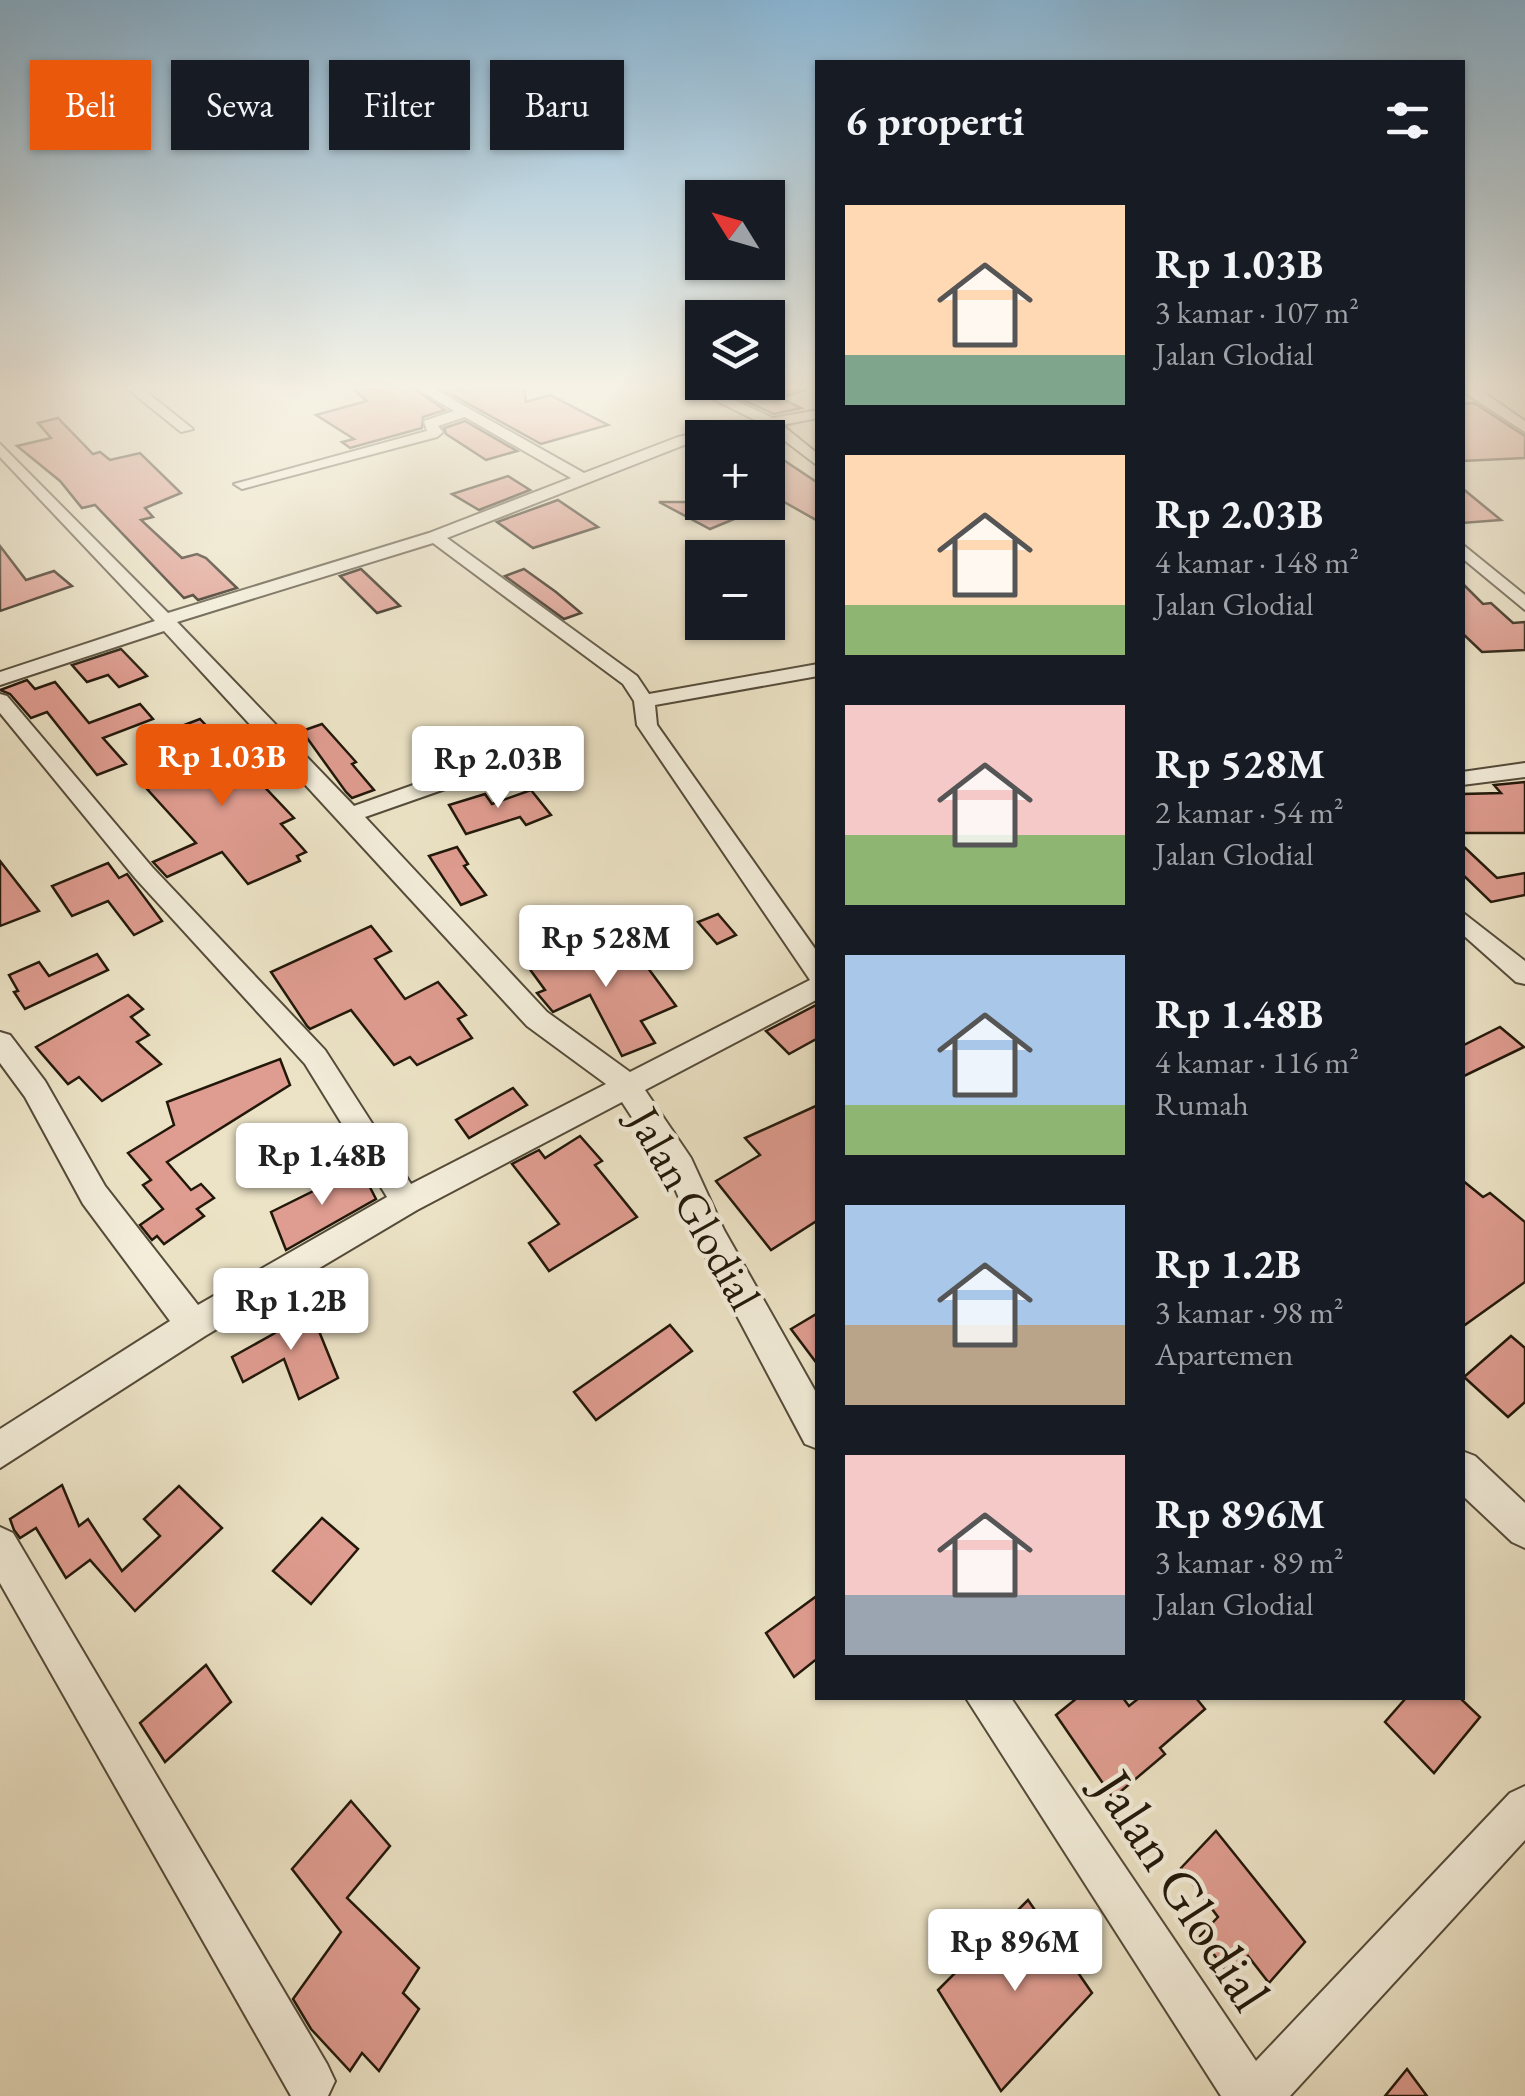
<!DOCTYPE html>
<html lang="id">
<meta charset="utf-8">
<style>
body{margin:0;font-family:"EB Garamond",serif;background:#20242c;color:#f1f3f6;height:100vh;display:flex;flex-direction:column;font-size:38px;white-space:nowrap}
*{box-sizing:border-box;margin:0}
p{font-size:32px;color:#9ea1a6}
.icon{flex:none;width:55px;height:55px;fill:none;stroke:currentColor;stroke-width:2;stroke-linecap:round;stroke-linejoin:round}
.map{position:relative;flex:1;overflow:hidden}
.drawer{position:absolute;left:815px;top:60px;width:650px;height:1640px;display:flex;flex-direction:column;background:#171b24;border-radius:0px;box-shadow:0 2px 8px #0004}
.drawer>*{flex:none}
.hud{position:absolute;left:30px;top:60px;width:635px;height:90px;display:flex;gap:20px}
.needle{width:65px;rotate:307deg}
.controls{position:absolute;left:685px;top:180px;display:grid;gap:20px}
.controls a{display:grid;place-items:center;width:100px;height:100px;border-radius:0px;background:#171b24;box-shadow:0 2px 8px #0004;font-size:50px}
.price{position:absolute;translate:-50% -85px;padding:0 22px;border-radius:10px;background:#fff;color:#222;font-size:32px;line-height:65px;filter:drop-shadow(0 2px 5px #0008)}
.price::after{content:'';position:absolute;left:50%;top:60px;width:30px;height:22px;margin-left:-15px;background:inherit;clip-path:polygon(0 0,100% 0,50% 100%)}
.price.on{background:#ea580c;color:#fff}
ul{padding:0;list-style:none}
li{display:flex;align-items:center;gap:30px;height:250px;padding:0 30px}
li span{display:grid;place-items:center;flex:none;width:280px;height:200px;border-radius:0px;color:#555}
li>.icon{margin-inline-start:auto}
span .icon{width:120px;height:120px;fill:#fffc;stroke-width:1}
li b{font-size:42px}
h2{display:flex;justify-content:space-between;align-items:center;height:120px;padding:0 30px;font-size:42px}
.tag{padding:0 35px;border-radius:0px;background:#171b24;box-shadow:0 2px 8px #0004;font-size:35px;line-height:90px}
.tag.on{background:#ea580c;color:#fff}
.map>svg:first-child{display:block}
.building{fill:#df9c90;stroke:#22180a;stroke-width:2.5}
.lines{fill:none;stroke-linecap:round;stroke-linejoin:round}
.minor-casing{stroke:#544b39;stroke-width:4}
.minor{fill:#f3edda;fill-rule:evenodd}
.labels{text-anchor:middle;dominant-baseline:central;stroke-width:9;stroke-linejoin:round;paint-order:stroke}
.street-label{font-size:45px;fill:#22180a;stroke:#f3edda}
.near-street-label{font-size:55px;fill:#22180a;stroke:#f3edda}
</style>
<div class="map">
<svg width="1525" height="2096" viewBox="0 0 1525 2096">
<rect width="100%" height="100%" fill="#ece3c6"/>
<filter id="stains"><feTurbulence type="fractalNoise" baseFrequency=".002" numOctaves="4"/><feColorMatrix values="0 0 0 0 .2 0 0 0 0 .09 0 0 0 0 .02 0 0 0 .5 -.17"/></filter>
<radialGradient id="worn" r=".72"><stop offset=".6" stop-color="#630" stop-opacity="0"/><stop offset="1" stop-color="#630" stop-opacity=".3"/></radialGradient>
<g class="building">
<polygon points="350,386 410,386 445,410 423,417 422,428 350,448 342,442 354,439 316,415 367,401"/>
<polygon points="436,386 524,386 526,402 550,395 608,425 541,444"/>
<polygon points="712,386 805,386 806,390 780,398 801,408 774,414"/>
<polygon points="1474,403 1525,436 1525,458 1462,461 1462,404"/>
<polygon points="58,418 93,454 100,452 110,460 140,453 181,493 145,508 153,517 141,520 182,558 197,554 206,558 237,588 198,600 193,595 184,598 95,505 82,508 60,481 17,446 51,438 38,423"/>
<polygon points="465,421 517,451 486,460 446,434 444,428"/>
<polygon points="779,457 818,483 818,521 768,493 768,460"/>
<polygon points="508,476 530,490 479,510 452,494"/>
<polygon points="1462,488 1479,502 1501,520 1462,523"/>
<polygon points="558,500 598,527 533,548 497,522"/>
<polygon points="659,502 773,502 773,503 710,529"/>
<polygon points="0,546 26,580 54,571 72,586 0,611"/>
<polygon points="361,569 400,606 377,613 340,576"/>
<polygon points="524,569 556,592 581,613 564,619 505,576"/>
<polygon points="1462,583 1483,604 1491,603 1513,623 1525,622 1525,650 1482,652 1462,633"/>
<polygon points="121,649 147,676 119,687 108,675 87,682 72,665"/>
<polygon points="27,680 35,689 55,682 89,723 140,704 153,719 103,738 126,764 97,775 47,712 31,718 10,694 0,690"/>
<polygon points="200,719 294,818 281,824 306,852 297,856 300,861 248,884 222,852 167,877 153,862 196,843 147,789 188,772 155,736"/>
<polygon points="322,724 356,762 352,764 374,790 352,798 346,792 302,731"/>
<polygon points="487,735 501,752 478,758 466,741"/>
<polygon points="1525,782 1525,833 1462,833 1462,794 1501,793 1494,785"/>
<polygon points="531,790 551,815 526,825 520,817 466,834 449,805 485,794 492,804"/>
<polygon points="1462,845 1497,878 1525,873 1525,895 1491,902 1462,874"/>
<polygon points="457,847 468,864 464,866 486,895 461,905 429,856"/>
<polygon points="0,861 39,911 0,926"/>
<polygon points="108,863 119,878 127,874 162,921 134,935 108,901 72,916 52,886"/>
<polygon points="718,914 736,935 717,944 698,922"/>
<polygon points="371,926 391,951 375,959 405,999 438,982 466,1015 458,1019 472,1038 417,1065 410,1057 394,1065 351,1010 310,1029 307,1026 271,972"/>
<polygon points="628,941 676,1006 641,1021 655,1043 622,1056 590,995 553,1012 537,993 545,990 526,964 563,948 574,962"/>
<polygon points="97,954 108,970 25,1009 14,992 18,991 9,975 39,962 49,976"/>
<polygon points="128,995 143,1009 131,1017 149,1035 137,1042 161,1064 102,1101 79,1077 68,1084 36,1047"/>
<polygon points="818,1004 818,1038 789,1054 766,1031"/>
<polygon points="1500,1027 1524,1047 1462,1077 1462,1046"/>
<polygon points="280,1059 290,1085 167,1162 191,1190 201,1184 214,1198 197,1209 204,1216 164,1244 157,1236 152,1240 140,1225 163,1209 143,1185 151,1180 128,1153 174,1125 167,1102"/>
<polygon points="513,1088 527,1105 469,1138 456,1120"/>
<polygon points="818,1105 818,1220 771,1250 716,1181 760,1155 745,1138"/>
<polygon points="580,1136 602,1161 595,1165 637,1217 549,1271 529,1243 559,1224 512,1164 539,1150 545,1158"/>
<polygon points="360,1168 376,1199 286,1250 271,1212"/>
<polygon points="1462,1180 1483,1197 1490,1193 1525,1222 1525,1282 1462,1327"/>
<polygon points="308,1304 338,1378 299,1399 284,1359 243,1382 232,1357 275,1333 270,1322"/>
<polygon points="818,1313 818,1365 791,1329"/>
<polygon points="670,1325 692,1351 596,1420 574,1392"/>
<polygon points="1511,1336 1525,1348 1525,1402 1508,1417 1464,1377"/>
<polygon points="62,1485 79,1526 88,1519 122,1571 160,1536 144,1519 179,1486 222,1528 135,1611 90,1560 66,1578 36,1528 20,1538 14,1530 10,1519"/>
<polygon points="322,1518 358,1549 311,1604 273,1571"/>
<polygon points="818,1595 818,1658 794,1677 766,1633"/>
<polygon points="206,1665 231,1702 165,1762 140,1723"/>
<polygon points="1077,1698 1123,1698 1129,1706 1139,1698 1196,1698 1205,1709 1160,1748 1165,1754 1113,1798 1056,1715"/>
<polygon points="1406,1698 1460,1698 1480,1717 1434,1773 1385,1722"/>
<polygon points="351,1801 390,1846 347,1898 419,1968 403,1993 419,2009 379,2071 362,2053 350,2071 311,2029 293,1999 341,1932 292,1869"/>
<polygon points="1216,1831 1305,1942 1269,1983 1248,1956 1230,1976 1200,1936 1218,1917 1181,1868"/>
<polygon points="1028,1900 1092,1993 1001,2091 938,1990"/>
<polygon points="1407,2069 1427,2096 1385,2096"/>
</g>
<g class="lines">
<defs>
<g id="minor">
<polygon points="124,386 139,386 193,429 181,432"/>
<path d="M413 386H429L584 473 678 437 757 421 687 386H704L773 418 818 410V418L782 425 818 454V466L768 428 702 438 447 538 637 676 649 694 818 664V676L655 705 657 725 818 953V999L645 1090 691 1158 724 1230 818 1396V1449L805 1444 701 1248 668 1173 622 1102 417 1210 205 1336 0 1468V1429L170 1321 83 1204 25 1097 0 1063V1032L10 1035 45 1081 105 1186 198 1305 387 1197 305 1064 136 879 0 713V694L7 696 152 867 325 1050 411 1184 606 1084 527 1026 164 631 0 685V672L155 621 0 457V444L168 613 429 533 571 478 465 417 438 426 443 432 437 437 242 489 234 484 427 431 424 421 454 411ZM433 543 623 684 634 701 637 725 810 980 630 1072 547 1012 365 817 511 766V756H495L354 806 177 622Z"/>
<polygon points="1462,386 1474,386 1525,421 1525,432 1462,391"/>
<polygon points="1462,544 1525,595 1525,610 1462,558"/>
<polygon points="1525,763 1525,777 1462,785 1462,772"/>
<polygon points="1462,912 1525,961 1525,984 1516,982 1462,934"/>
<polygon points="1462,1451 1475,1456 1525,1503 1525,1548 1512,1542 1462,1495"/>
<polygon points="0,1527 13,1533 327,2064 335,2081 328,2096 291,2096 0,1583"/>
<polygon points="966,1698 1011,1698 1256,2061 1510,1793 1525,1786 1525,1840 1290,2096 1221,2096"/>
</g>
</defs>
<use href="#minor" class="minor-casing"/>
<use href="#minor" class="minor"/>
</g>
<linearGradient id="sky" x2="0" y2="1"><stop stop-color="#89b7d7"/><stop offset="0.57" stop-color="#f6f2e5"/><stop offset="1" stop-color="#f6f2e5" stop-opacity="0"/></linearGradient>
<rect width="1525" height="679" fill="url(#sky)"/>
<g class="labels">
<g class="street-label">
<text transform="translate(695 1208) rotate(61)">Jalan Glodial</text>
</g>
<g class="near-street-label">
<text transform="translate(1183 1890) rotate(57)">Jalan Glodial</text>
</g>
</g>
<rect width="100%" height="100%" filter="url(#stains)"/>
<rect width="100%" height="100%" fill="url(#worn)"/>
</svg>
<div class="controls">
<a><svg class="needle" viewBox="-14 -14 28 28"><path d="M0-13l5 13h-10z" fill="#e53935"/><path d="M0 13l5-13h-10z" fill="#9ea1a6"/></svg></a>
<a><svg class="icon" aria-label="layers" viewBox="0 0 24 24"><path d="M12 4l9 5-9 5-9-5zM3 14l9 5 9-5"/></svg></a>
<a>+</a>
<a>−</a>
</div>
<b class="price on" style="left:222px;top:809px">Rp 1.03B</b>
<b class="price" style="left:498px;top:811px">Rp 2.03B</b>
<b class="price" style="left:606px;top:990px">Rp 528M</b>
<b class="price" style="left:322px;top:1208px">Rp 1.48B</b>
<b class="price" style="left:291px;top:1353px">Rp 1.2B</b>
<b class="price" style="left:1015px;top:1994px">Rp 896M</b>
<div class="hud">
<a class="tag on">Beli</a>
<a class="tag">Sewa</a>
<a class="tag">Filter</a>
<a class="tag">Baru</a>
</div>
<section class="drawer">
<h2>6 properti<svg class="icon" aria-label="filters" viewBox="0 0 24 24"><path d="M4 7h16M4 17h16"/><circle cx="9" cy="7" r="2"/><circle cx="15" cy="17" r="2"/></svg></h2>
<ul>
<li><span style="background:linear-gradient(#ffd9b3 75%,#7fa58c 0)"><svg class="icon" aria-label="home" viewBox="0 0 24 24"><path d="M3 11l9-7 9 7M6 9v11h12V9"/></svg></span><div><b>Rp 1.03B</b><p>3 kamar · 107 m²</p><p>Jalan Glodial</p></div></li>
<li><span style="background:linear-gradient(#ffd9b3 75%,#8fb573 0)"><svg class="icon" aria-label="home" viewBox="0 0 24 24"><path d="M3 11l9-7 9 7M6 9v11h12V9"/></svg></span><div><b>Rp 2.03B</b><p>4 kamar · 148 m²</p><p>Jalan Glodial</p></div></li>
<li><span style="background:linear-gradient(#f6c9c9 65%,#8fb573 0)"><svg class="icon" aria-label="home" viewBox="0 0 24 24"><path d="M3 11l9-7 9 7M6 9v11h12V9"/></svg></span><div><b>Rp 528M</b><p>2 kamar · 54 m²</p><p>Jalan Glodial</p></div></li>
<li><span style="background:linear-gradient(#a9c7e8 75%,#8fb573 0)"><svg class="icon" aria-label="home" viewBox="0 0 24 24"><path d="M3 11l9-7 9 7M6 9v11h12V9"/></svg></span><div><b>Rp 1.48B</b><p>4 kamar · 116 m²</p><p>Rumah</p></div></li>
<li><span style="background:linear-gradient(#a9c7e8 60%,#b9a48a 0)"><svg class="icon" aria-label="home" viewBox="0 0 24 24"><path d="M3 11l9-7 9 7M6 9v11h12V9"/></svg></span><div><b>Rp 1.2B</b><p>3 kamar · 98 m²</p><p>Apartemen</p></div></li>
<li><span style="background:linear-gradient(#f6c9c9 70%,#9aa5b1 0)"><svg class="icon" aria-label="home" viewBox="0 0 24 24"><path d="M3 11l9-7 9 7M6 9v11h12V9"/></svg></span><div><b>Rp 896M</b><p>3 kamar · 89 m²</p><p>Jalan Glodial</p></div></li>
</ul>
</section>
</div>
